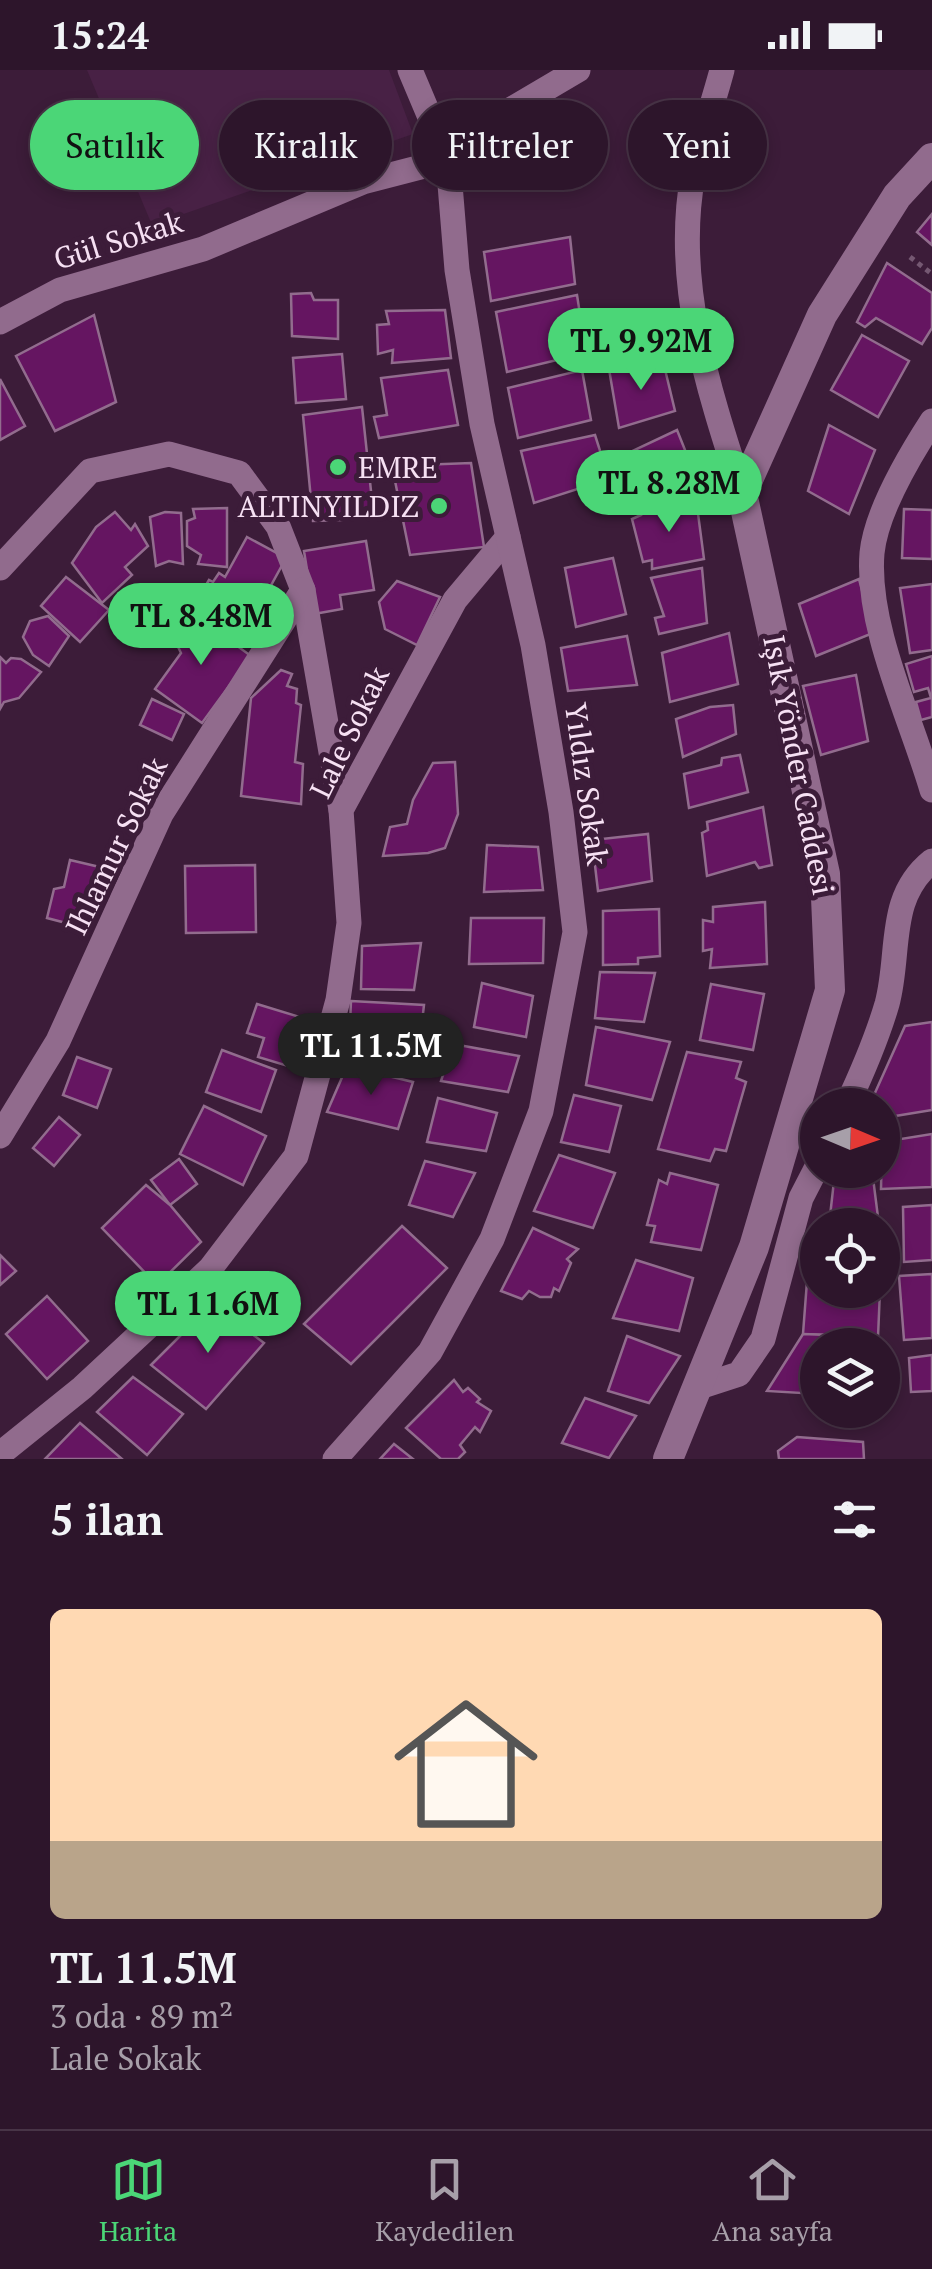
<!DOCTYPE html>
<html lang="tr">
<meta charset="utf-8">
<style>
body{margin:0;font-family:"PT Serif",serif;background:#351e33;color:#f1f3f6;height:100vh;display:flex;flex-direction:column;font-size:38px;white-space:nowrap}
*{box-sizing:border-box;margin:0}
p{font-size:32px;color:#a79fa9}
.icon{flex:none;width:55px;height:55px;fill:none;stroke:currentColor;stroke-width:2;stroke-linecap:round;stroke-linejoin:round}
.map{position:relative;height:1389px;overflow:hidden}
.drawer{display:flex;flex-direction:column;background:#2d152b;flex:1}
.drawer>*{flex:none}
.top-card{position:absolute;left:30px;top:30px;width:872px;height:90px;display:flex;gap:20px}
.needle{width:65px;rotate:92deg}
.tools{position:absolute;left:800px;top:1018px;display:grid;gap:20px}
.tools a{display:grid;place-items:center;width:100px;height:100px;border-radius:50%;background:#2d152b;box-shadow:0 5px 15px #0003,0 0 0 2px #483447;font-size:50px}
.price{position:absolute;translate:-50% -85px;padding:0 22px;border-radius:35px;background:#4bd677;color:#111;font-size:32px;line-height:65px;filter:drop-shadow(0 2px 5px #0008)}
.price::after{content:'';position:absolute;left:50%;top:60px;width:30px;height:22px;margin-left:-15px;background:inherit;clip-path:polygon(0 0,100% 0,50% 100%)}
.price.selected{background:#222;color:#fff}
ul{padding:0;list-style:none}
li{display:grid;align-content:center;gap:20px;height:530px;padding:0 50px}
li span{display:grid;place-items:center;height:310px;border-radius:15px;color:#555}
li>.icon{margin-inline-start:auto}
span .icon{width:180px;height:180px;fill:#fffc;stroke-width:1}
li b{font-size:42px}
h2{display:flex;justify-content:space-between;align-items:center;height:120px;padding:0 50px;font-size:42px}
.pill{padding:0 35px;border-radius:45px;background:#2d152b;box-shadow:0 5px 15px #0003,0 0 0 2px #483447;font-size:35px;line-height:90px}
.pill.selected{background:#4bd677;color:#111}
.status{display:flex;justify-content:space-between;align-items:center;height:70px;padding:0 50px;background:#2d152b;direction:ltr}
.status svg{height:28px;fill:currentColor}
.tabs{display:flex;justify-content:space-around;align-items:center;height:140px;border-top:2px solid #483447;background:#2d152b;font-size:28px;color:#a79fa9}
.tabs a{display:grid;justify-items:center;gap:5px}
.tabs .selected{color:#4bd677}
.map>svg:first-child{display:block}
.built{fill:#482145}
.building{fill:#651561;stroke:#926c8e;stroke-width:2.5}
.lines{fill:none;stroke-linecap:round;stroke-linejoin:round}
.path{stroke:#755872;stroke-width:5;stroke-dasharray:5 5;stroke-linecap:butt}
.street{stroke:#916b8d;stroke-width:25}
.secondary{stroke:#916b8d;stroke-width:30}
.poi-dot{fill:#4bd677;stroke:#3c1c39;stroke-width:4}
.labels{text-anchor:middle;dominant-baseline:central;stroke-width:10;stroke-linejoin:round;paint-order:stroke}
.street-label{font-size:30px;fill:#f6e0f3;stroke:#3c1c39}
.poi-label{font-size:30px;fill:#f6e0f3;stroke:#3c1c39;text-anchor:start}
</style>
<div class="status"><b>15:24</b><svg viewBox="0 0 49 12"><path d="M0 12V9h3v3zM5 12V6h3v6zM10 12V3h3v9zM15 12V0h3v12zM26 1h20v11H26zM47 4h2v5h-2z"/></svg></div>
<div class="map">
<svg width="932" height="1389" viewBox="0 0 932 1389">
<rect width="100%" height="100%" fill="#3c1c39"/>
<polygon class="built" points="87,0 389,0 413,64 152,155"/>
<g class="building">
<polygon points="932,144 932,175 917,162"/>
<polygon points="570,167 575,214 491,231 484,182"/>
<polygon points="887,193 932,223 932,258 922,274 876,248 865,257 857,252"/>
<polygon points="311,223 314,230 338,230 338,269 292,266 291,224"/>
<polygon points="577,225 586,283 507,302 496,242"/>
<polygon points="445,240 451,288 392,293 393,280 378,284 377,255 389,254 386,241"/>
<polygon points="94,245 116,332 55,361 16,286"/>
<polygon points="862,265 909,291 878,347 831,320"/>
<polygon points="342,284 346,329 296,333 293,288"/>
<polygon points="663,291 675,341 619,358 609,299"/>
<polygon points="448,300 458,355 379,368 374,347 387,345 381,308"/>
<polygon points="582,300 591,350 518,368 508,318"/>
<polygon points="0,309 25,356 0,370"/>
<polygon points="362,337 374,449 313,451 303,345"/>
<polygon points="829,355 875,380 849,444 808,421"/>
<polygon points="677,360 695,405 623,428 626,384"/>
<polygon points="595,365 609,409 534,433 521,381"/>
<polygon points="471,393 484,477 410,485 392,396"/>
<polygon points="665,432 665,442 697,436 704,489 652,499 652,490 643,492 632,449 641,445 638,437"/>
<polygon points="227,438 227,497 198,494 201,485 187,476 187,451 195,448 193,439"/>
<polygon points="904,439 932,440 932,489 902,488"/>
<polygon points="115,442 131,460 135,454 148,476 125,497 132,505 102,533 72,493 96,457"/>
<polygon points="165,442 181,443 183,494 169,491 156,496 150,447"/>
<polygon points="247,467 286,488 246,561 229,552 224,560 217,556 217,547 195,534 209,510 213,512 219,503 225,507"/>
<polygon points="366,471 374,520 340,525 342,539 314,544 304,481"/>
<polygon points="613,488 626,544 576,557 565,498"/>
<polygon points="702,498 707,553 659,564 655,548 664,546 651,508"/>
<polygon points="66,507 109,540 80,572 41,536"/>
<polygon points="859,509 873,563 816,586 799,534"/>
<polygon points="397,511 440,527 417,575 385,559 379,532"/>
<polygon points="932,514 932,580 910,583 900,518"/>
<polygon points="48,546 69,566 49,596 33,585 23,567 30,551"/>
<polygon points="196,546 251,586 202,653 155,619 181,583 170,560"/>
<polygon points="729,563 738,614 670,632 662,583"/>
<polygon points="627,566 637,615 568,621 561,578"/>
<polygon points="932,586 932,647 921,650 916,632 931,628 928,618 914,622 906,594"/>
<polygon points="0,587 6,593 11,588 21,589 41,602 19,628 4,632 0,639"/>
<polygon points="281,600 292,604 287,616 297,619 296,633 301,635 295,692 303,694 301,734 241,726 251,628"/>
<polygon points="856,605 868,671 821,685 803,616"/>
<polygon points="152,629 184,644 172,670 140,655"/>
<polygon points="733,635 736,664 683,687 676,649 710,637"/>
<polygon points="740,685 748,722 689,738 684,704 721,695 722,688"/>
<polygon points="455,692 458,744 445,778 428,783 383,786 390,757 407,754 413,730 433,693"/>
<polygon points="763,737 772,795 759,798 755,792 707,806 702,763 708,760 707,752"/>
<polygon points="648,764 652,811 598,821 592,770"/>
<polygon points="487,775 538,777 543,820 484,822"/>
<polygon points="70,790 108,799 89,859 47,848 54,819 64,817"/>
<polygon points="255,795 256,862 186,863 185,796"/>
<polygon points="765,832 767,894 710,898 712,879 703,881 703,850 713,852 713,837"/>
<polygon points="659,839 660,886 638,888 638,894 603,895 603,841"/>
<polygon points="471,848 544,848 543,893 469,894"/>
<polygon points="421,873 414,920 361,919 362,876"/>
<polygon points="600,902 655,903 644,952 595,948"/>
<polygon points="482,913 533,926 526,967 474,957"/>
<polygon points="711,914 764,924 753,980 700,970"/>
<polygon points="351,931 424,935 419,979 349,979"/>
<polygon points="257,934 303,948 288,996 258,987 264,968 247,963"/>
<polygon points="932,952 932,1040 883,1048 882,1035 874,1025 905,956"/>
<polygon points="596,957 670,972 652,1030 586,1015"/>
<polygon points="453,974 519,986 508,1022 441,1011"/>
<polygon points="222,980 276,1000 261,1042 206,1022"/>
<polygon points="687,982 741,992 736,1008 746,1012 726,1081 715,1079 710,1091 658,1079"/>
<polygon points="77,987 111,999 97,1038 63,1025"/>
<polygon points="347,996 413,1012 398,1059 327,1042"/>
<polygon points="574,1025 621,1036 609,1082 561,1072"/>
<polygon points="438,1028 497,1043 486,1081 427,1072"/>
<polygon points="204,1036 266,1066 243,1115 180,1084"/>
<polygon points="59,1047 80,1065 54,1096 33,1078"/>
<polygon points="932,1064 932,1117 881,1119 882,1072"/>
<polygon points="559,1085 615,1103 593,1158 534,1141"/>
<polygon points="179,1089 197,1114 170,1135 151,1110"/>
<polygon points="425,1091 475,1103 453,1147 409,1135"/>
<polygon points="872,1100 879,1155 829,1155 835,1102"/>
<polygon points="670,1103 718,1115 701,1180 651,1172 655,1156 647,1155 659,1110 667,1114"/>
<polygon points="146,1115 170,1135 201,1172 157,1215 102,1158"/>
<polygon points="932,1135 932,1190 904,1192 903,1137"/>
<polygon points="402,1156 447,1198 351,1294 304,1254"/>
<polygon points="533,1158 578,1179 567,1189 571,1193 559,1221 554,1218 551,1227 540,1227 529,1221 522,1229 501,1221"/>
<polygon points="0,1185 16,1201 0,1215"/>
<polygon points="636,1190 693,1208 679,1261 613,1248"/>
<polygon points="808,1198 818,1198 818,1220 880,1220 878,1267 803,1264"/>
<polygon points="932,1204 932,1268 904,1270 899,1206"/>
<polygon points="47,1226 88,1271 47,1309 6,1264"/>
<polygon points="212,1234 264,1273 206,1339 151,1295"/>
<polygon points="803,1264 878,1267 876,1275 818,1275 818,1324 767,1321"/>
<polygon points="627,1266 680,1286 649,1333 608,1321"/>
<polygon points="932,1285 932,1321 911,1322 909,1288"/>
<polygon points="133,1307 183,1344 147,1385 97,1342"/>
<polygon points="454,1310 463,1322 468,1318 480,1329 477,1332 491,1341 480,1362 475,1357 460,1375 465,1382 458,1389 441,1389 406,1358"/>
<polygon points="585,1328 636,1346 609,1388 562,1373"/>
<polygon points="80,1353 122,1389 45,1389"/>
<polygon points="797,1367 863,1372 864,1389 779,1389 778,1381"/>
<polygon points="394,1374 413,1389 380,1389"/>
</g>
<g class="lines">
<polyline class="path" points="910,187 932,204"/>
<g class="street">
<path d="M722 0C713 34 700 70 693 105 673 213 709 321 742 423"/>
<polyline points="0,252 60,220 203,179 363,112 448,90 493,50 578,0"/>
<path d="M932 351C910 385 876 442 872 483 866 557 911 648 932 720"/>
<polyline points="0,498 90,401 169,384 239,403 278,456 303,520 341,740"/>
<path d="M847 1035C862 1003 877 968 887 934 901 882 886 828 932 791"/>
<polyline points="0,1066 58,971 161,744 303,520"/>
<polyline points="699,1317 739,1304 763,1269 801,1128 818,1095"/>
<polyline points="0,1384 82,1318 210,1199 296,1086 338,930 349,853 341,740 455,530 508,467"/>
<polyline points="335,1389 430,1282 492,1169 541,1041 575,862 561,742 533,575 482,354 457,200 448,90 410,0"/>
</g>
<polyline class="secondary" points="668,1389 754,1177 830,920 825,804 742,423 822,245 897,126 932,88"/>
</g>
<g class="poi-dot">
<circle cx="338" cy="397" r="10"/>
<circle cx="439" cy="436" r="10"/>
</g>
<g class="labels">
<g class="street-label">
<text transform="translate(118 170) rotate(-17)">Gül Sokak</text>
<text transform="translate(349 662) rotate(-64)">Lale Sokak</text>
<text transform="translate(799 695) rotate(79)">Işık Yönder Caddesi</text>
<text transform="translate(587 714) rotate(82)">Yıldız Sokak</text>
<text transform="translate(116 776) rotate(-64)">Ihlamur Sokak</text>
</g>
<g class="poi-label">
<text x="358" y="397">EMRE</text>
<text x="419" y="436" text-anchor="end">ALTINYILDIZ</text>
</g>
</g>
</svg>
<div class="tools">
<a><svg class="needle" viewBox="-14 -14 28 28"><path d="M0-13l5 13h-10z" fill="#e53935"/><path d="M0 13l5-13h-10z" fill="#a79fa9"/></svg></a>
<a><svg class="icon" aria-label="locate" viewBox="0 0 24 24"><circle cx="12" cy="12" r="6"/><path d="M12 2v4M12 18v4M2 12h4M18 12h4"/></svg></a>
<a><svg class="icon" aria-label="layers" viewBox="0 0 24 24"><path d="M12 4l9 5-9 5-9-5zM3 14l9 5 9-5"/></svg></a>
</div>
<b class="price" style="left:641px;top:323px">TL 9.92M</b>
<b class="price" style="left:669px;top:465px">TL 8.28M</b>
<b class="price" style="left:201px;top:598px">TL 8.48M</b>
<b class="price selected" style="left:371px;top:1028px">TL 11.5M</b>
<b class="price" style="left:208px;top:1286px">TL 11.6M</b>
<div class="top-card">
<a class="pill selected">Satılık</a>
<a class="pill">Kiralık</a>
<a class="pill">Filtreler</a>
<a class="pill">Yeni</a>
</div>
</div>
<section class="drawer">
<h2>5 ilan<svg class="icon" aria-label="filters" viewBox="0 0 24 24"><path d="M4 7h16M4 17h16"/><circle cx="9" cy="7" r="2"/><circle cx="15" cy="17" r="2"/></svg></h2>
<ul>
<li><span style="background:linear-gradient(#ffd9b3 75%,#b9a48a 0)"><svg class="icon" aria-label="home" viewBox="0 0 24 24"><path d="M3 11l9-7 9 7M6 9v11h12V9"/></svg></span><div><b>TL 11.5M</b><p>3 oda · 89 m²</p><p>Lale Sokak</p></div></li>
</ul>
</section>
<nav class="tabs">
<a class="selected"><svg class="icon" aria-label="map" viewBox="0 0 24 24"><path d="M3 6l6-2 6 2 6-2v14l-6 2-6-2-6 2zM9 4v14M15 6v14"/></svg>Harita</a>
<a><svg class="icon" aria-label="saved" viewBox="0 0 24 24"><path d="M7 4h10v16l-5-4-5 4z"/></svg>Kaydedilen</a>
<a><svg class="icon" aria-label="home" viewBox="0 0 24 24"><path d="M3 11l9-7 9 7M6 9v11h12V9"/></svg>Ana sayfa</a>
</nav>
